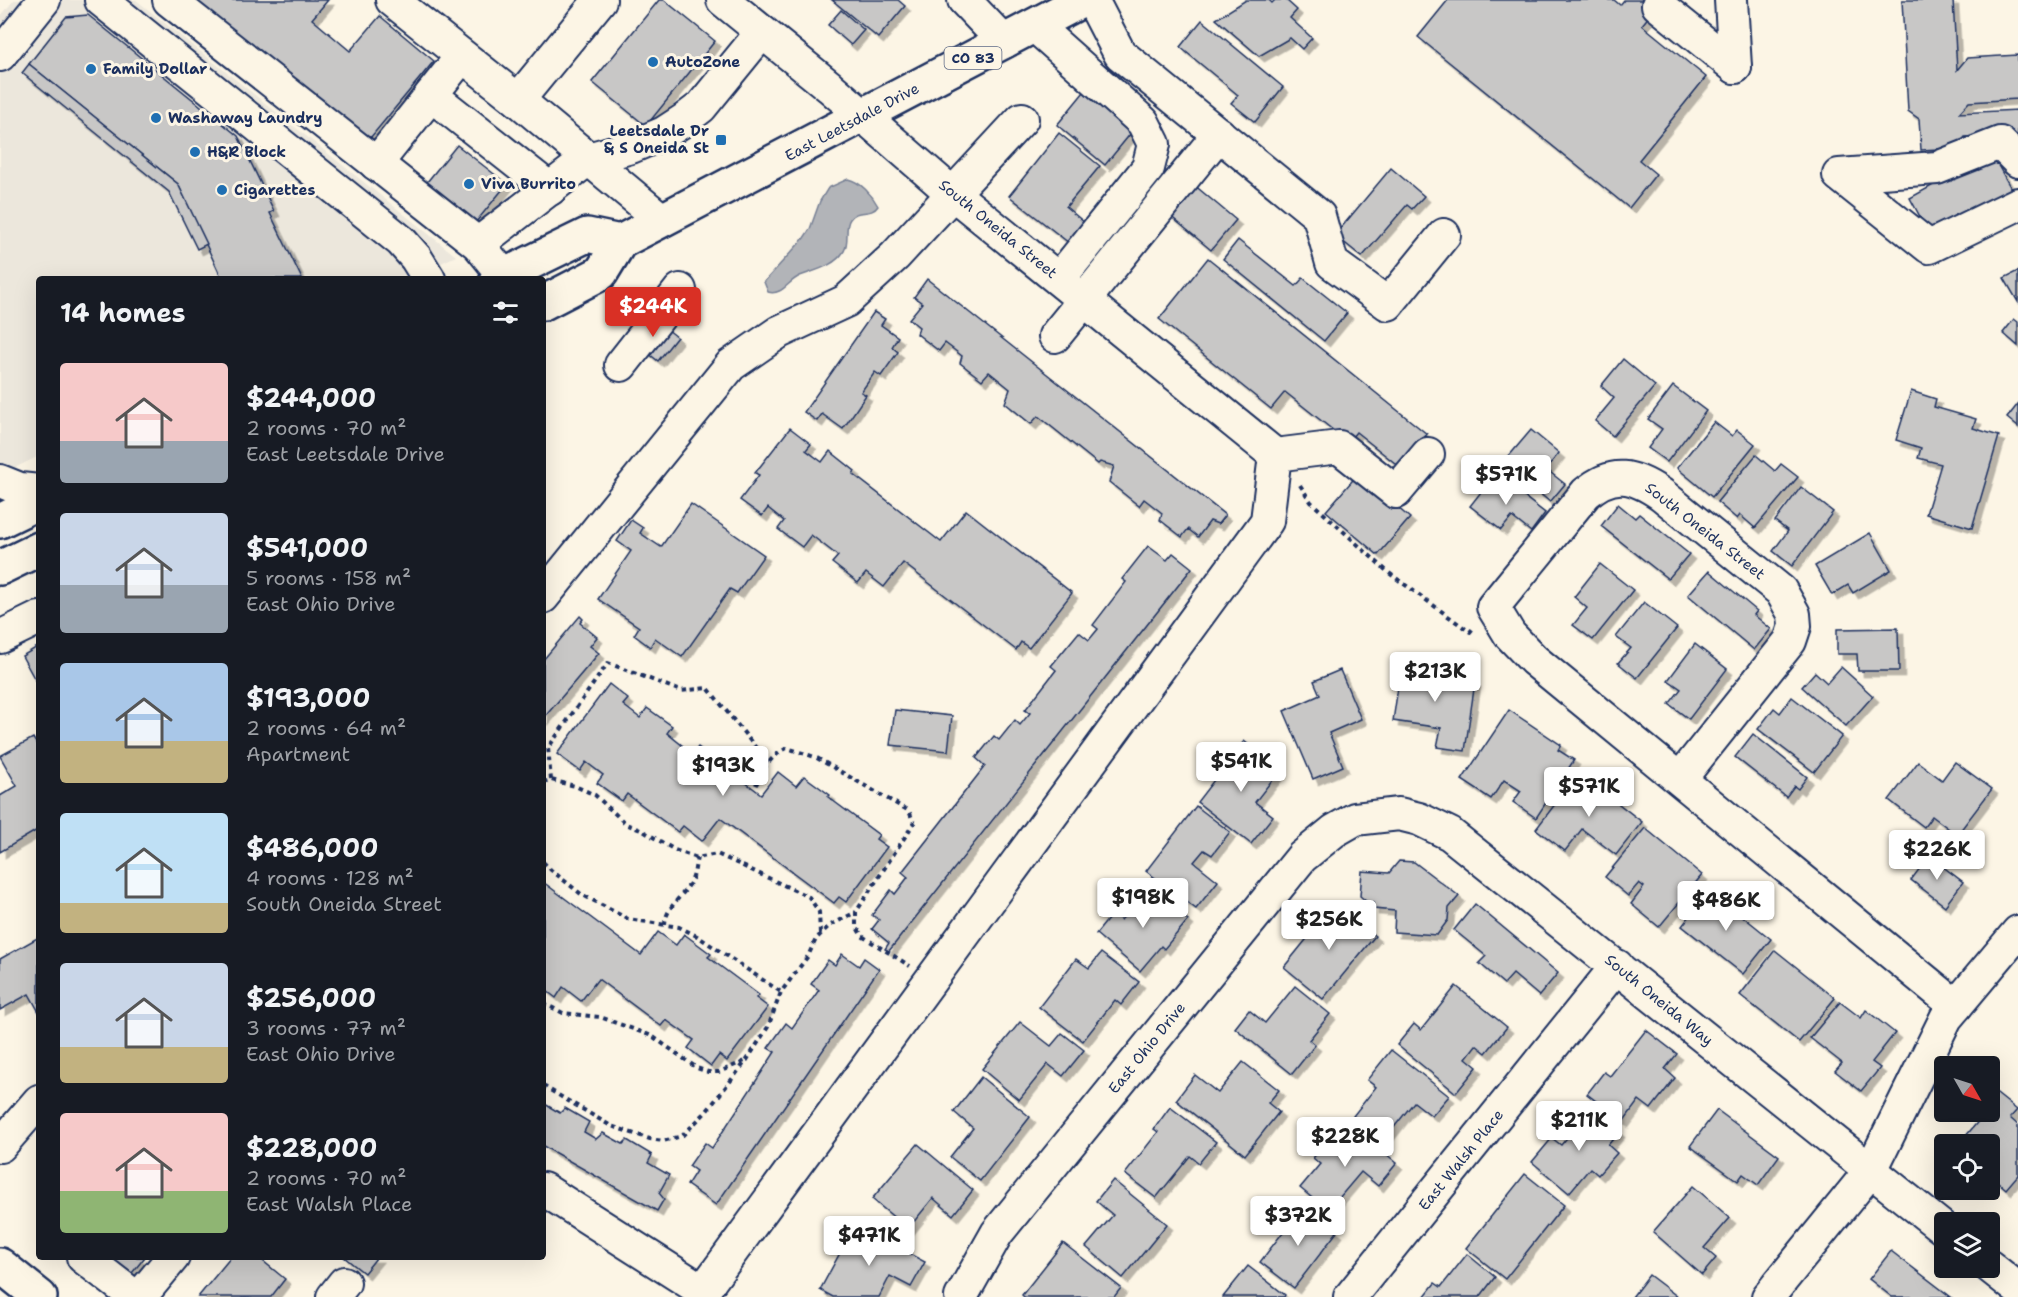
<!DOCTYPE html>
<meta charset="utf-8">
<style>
body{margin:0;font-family:"Shantell Sans",sans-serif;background:#20242c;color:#f1f3f6;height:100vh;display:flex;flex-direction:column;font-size:22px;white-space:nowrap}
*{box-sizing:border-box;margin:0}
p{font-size:20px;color:#9ea1a6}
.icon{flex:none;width:33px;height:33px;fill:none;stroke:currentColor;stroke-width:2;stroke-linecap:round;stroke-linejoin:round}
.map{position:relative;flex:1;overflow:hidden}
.drawer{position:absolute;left:36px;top:276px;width:510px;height:984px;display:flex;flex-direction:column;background:#171b24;border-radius:6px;box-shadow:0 6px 24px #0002}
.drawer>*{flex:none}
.needle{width:39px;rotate:129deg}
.controls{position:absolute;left:1934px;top:1056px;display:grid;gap:12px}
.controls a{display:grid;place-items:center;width:66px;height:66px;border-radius:6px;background:#171b24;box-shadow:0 6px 24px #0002;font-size:30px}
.price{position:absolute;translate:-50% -51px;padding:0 14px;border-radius:6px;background:#fff;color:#222;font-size:20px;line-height:39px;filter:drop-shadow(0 2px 3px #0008)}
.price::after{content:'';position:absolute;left:50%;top:36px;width:18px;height:14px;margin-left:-9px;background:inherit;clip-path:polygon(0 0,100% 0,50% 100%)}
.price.on{background:#d93025;color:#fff}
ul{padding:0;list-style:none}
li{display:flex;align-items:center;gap:18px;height:150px;padding:0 24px}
li span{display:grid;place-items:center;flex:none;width:168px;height:120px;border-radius:6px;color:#555}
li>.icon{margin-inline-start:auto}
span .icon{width:72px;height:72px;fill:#fffc;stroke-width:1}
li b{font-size:26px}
h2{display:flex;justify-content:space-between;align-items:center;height:72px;padding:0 24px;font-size:26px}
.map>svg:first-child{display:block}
.built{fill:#ece7dc}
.water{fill:#b2b4b8;stroke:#767f94;stroke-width:1.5}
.building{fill:#c8c7c6;stroke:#1b2f5e;stroke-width:1.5;filter:url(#shadow)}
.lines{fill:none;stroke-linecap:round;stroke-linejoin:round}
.minor-casing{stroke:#1b2f5e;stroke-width:36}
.major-casing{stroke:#1b2f5e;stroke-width:38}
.path{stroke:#1b2f5e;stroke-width:4;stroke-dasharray:4.5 4.5;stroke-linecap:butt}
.minor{stroke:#fcf5e5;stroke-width:32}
.major{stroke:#fcf5e5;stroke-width:33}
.poi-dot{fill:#1f6fb2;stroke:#fcf5e5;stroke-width:2}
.labels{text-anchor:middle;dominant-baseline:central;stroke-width:6;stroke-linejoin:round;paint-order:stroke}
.shield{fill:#fcf5e5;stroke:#5e6a86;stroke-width:1.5}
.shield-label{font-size:14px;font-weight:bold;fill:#1b2f5e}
.poi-label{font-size:15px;font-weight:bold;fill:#1b2f5e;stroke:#fcf5e5;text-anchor:start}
.street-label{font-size:15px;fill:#1b2f5e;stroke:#fcf5e5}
</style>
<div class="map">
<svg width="2018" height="1297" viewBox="0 0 2018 1297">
<defs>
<filter id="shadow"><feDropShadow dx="5.5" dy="5.5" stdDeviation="0" flood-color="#0004"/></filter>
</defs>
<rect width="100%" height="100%" fill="#fcf5e5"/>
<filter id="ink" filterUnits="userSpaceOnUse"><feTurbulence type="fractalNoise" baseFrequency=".0167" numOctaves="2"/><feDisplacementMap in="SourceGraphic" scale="12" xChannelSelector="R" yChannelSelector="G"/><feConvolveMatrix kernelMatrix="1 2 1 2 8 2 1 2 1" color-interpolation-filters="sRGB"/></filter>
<g filter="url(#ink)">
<polygon class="built" points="14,0 136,0 456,256 408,279 39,279 39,456 0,475 0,17"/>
<path class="water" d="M848 179C861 182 872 195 878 206 871 217 857 208 850 219 844 227 850 241 844 251 835 266 816 270 800 276 788 281 782 296 768 292L764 282 804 238 810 229 820 201 828 188Z"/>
<g class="building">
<polygon points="192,0 328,0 312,19 350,51 380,16 434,61 366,143"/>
<polygon points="659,0 664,0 715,41 646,126 592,82"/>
<polygon points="832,0 898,0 905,6 878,38"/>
<polygon points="1246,0 1269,0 1272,3 1275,0 1286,0 1297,10 1290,18 1312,38 1302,49 1290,38 1259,56 1216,19"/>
<polygon points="1448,0 1614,0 1620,5 1624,0 1662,0 1642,25 1706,77 1639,160 1656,174 1629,208 1418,37"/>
<polygon points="1902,0 1953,0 1957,70 1967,58 2018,55 2018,99 1969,102 1959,113 2018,110 2018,150 2001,135 1965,137 1956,148 1921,150 1919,119 1908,111"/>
<polygon points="841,10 864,30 851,45 828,25"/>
<polygon points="88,15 238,136 274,211 270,213 302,279 222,279 178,184 29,64 66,17"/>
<polygon points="1202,20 1283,87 1255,122 1231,103 1238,95 1180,47"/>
<polygon points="29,64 178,184 207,244 197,249 169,192 22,73"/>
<polygon points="1088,87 1136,127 1105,165 1057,125"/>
<polygon points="1059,133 1100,166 1066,207 1085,223 1069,243 1009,196"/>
<polygon points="457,145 507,184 476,222 427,182"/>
<polygon points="1991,153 2013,192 1931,237 1910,198"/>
<polygon points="1391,168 1424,196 1412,209 1407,205 1362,257 1335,235"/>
<polygon points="1193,184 1236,220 1211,250 1168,214"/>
<polygon points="1238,240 1296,286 1303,278 1347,313 1324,341 1223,259"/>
<polygon points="1208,258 1427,434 1400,467 1356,432 1348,442 1285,392 1271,409 1159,319"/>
<polygon points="2018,271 2018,302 2004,278"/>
<polygon points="927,279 1225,515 1218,524 1210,521 1198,537 1188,529 1182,537 1160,520 1162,513 1144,499 1139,506 1109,482 1114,466 1100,462 1098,464 1038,416 1031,424 1005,403 1010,389 989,372 982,380 960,363 962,356 945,343 939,351 917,334 919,327 909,319 922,303 914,297"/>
<polygon points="874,312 885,319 881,325 898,337 892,347 898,352 881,376 875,372 861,392 866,395 843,429 822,414 817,421 804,412"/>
<polygon points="648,314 677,337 658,361 629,338"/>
<polygon points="2014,319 2018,322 2018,346 2003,333"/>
<polygon points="1623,359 1655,386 1613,436 1595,421 1614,398 1601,386"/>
<polygon points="1673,386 1706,411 1667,462 1648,448 1662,429 1648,419"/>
<polygon points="1911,391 1936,399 1934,407 1976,419 1973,428 1999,436 1972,528 1926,514 1941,464 1918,458 1921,448 1896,440"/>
<polygon points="2018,404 2018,427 2007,418"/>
<polygon points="1714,422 1732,436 1737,430 1755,444 1712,497 1677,468"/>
<polygon points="790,428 811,444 806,450 822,462 830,451 855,471 853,474 941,542 966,510 1072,593 1029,648 1021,642 1016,650 903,563 884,587 866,573 858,583 832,563 838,556 811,535 802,547 778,529 784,521 768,508 762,516 740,500 759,475 755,473"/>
<polygon points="1531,430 1559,453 1546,469 1565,484 1550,502 1503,463"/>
<polygon points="1756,455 1775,471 1781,464 1798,477 1755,528 1740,515 1737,519 1717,502"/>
<polygon points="1358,474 1410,518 1378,555 1326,511"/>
<polygon points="1495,474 1545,513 1531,532 1512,517 1501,530 1470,506"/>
<polygon points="1801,487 1833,512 1792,566 1773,551 1788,531 1775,521"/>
<polygon points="691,504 764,555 737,593 730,589 682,657 655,638 650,647 634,635 639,627 598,599 631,551 617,541 631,520 643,528 640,533 661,547"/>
<polygon points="1618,504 1635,518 1639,514 1689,554 1668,579 1601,526"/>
<polygon points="1870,533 1891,570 1853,593 1848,585 1832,595 1815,566"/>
<polygon points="1148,546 1167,560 1173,553 1192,568 889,951 885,949 889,943 872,929 879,920 872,915 891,890 895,894 908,877 902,872 985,766 976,758 994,736 999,740 1015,720 1020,725 1030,713 1025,710 1056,670 1051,666 1079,632 1089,640 1098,629 1093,625 1126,582 1122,579"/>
<polygon points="1600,564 1633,590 1593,640 1573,625 1587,608 1574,597"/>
<polygon points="1709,571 1757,611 1754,615 1771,629 1754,650 1688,595"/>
<polygon points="1644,602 1677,628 1637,678 1618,663 1631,648 1616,637"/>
<polygon points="580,616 583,619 580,623 597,637 590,646 599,653 543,719 543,660"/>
<polygon points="1898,628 1899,671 1858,671 1857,654 1837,654 1837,629"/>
<polygon points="1695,644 1727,669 1689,719 1669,704 1681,689 1668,680"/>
<polygon points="39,646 39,687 22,656"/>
<polygon points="1402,660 1439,665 1438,677 1475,682 1465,751 1437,747 1441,728 1393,721"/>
<polygon points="1841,667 1873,696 1846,726 1802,687 1815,672 1827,683"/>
<polygon points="1340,670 1361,719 1329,733 1343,766 1313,779 1284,711 1320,695 1314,681"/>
<polygon points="609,684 628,699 623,705 640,718 647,708 672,726 667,733 693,754 698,747 761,794 778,772 796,786 804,776 830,795 828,797 879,835 876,839 887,847 846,902 839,897 834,903 720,818 702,841 683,826 678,832 627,794 622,801 597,783 603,775 586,762 580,771 557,754"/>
<polygon points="1792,697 1842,736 1814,772 1758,729 1774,708 1780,713"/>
<polygon points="895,710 952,716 948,751 890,745"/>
<polygon points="1509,710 1561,745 1558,750 1574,760 1536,818 1513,802 1521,791 1504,780 1491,799 1462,780"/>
<polygon points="1753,734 1807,777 1798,789 1794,786 1786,797 1735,757"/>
<polygon points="33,738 39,748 39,829 0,852 0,796 17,786 0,756"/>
<polygon points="1244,741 1280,770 1255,802 1273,816 1251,844 1197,802"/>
<polygon points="1918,762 1942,780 1955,762 1992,789 1957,835 1932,816 1924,827 1889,800"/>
<polygon points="1579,773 1642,822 1616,855 1582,829 1565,851 1536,829"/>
<polygon points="1196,806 1230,832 1212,855 1204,850 1194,862 1218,881 1196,909 1146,871"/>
<polygon points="1645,828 1702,875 1659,927 1631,904 1644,887 1639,883 1628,896 1605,877"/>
<polygon points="1929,856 1963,882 1945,906 1911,880"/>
<polygon points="1399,861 1414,862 1459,896 1449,908 1448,920 1437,935 1394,932 1395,911 1373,909 1373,903 1368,903 1360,896 1362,871 1389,873"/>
<polygon points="543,882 641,955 658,932 676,945 684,934 711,954 708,957 759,995 756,998 768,1007 727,1061 719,1055 711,1066 688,1048 694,1040 666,1020 661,1026 598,979 581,1001 563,987 556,998 543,988"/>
<polygon points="1149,887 1188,920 1164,949 1161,946 1140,971 1096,934 1113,913 1121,920"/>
<polygon points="1710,890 1771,939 1743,974 1682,926"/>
<polygon points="1335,904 1375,936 1323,999 1284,967"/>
<polygon points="1475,904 1558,973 1539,996 1513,974 1504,984 1479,963 1486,956 1454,930"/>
<polygon points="39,937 39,1012 29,994 0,1010 0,959"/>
<polygon points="1775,950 1835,998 1799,1042 1740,995"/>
<polygon points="1101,953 1139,982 1121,1005 1115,1000 1083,1041 1039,1007 1076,959 1089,968"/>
<polygon points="842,954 859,966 864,958 879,969 716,1205 687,1185 696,1171 689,1166 705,1143 712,1148 775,1052 768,1048 786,1023 792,1028 819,990 811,984 828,960 835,965"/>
<polygon points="1295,986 1330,1014 1309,1040 1315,1045 1292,1074 1235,1028 1249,1010 1265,1023"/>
<polygon points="1456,986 1507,1027 1486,1053 1476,1045 1466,1058 1477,1067 1456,1093 1397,1045 1414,1024 1421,1030"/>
<polygon points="1840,1002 1861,1018 1866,1010 1895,1033 1872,1062 1880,1068 1861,1091 1835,1071 1842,1063 1810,1038"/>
<polygon points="1020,1022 1051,1046 1062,1033 1084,1050 1063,1076 1048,1064 1019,1100 982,1069"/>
<polygon points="1646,1030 1677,1054 1665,1069 1675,1078 1651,1109 1639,1100 1623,1122 1587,1094 1604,1072 1610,1076"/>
<polygon points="1391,1050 1449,1096 1432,1116 1414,1102 1384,1140 1353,1116 1376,1087 1367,1080"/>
<polygon points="1243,1062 1279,1090 1268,1103 1279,1112 1245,1155 1176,1100 1195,1075 1218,1093"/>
<polygon points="981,1077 1030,1117 980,1181 950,1157 973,1128 954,1112"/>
<polygon points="1992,1090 2017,1110 2010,1118 2018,1125 2018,1175 2006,1189 1989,1174 1989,1144 1959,1144 1981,1118 1975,1112 1989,1112 1989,1094"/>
<polygon points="543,1103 560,1113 565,1108 589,1122 584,1132 596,1139 603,1133 623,1144 627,1140 652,1155 648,1163 669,1175 659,1193 664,1199 657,1211 543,1146"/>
<polygon points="1170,1107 1216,1142 1199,1163 1190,1156 1156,1198 1125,1174 1158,1132 1154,1129"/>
<polygon points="1591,1109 1619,1132 1608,1145 1617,1153 1598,1175 1590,1168 1569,1193 1532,1162 1552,1138 1561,1145"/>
<polygon points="1717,1110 1779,1156 1758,1185 1743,1174 1738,1181 1690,1146"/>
<polygon points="1338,1129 1360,1147 1367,1138 1397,1163 1378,1186 1361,1172 1328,1211 1300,1188 1320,1164 1313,1158"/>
<polygon points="918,1144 973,1190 953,1215 933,1198 908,1229 872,1199"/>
<polygon points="1525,1174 1564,1205 1505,1279 1466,1248"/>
<polygon points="1113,1180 1167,1224 1123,1278 1086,1247 1113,1215 1096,1201"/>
<polygon points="1693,1186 1730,1218 1704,1248 1716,1258 1702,1275 1653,1232"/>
<polygon points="1303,1206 1337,1232 1294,1288 1260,1262"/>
<polygon points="855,1225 925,1262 911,1287 890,1276 879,1297 833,1297 820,1290"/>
<polygon points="1063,1243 1121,1288 1114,1297 1024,1297 1022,1295"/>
<polygon points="1891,1251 1951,1297 1892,1297 1869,1279"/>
<polygon points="1467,1254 1495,1277 1480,1297 1424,1297 1435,1283 1441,1287"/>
<polygon points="103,1257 145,1257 128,1278"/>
<polygon points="231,1257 258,1257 285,1279 271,1297 198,1297"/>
<polygon points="344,1257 377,1257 364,1273"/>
<polygon points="1248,1266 1285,1295 1284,1297 1223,1297"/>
<polygon points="1649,1275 1678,1297 1632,1297"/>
</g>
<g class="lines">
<defs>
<g id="minor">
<polyline points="101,0 401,241 416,258 429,279"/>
<polyline points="169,0 478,244 504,276"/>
<polyline points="392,0 518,100 662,220"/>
<polyline points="723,0 830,87 952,193 1275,455"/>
<polyline points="964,0 1004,42"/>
<polyline points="1092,0 1120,54 1319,216 1332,263 1388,304 1444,235"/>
<polyline points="1731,0 1735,67"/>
<polyline points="1658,5 1735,67"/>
<polyline points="1035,26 1143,122 1154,144 1148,168 1059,279"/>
<polyline points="0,55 44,0"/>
<polyline points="462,56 431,95 550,189"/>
<polyline points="518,100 600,0"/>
<polyline points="2018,161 2000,143 1937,168 1839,175 1929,247 2018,204"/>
<polyline points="376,164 431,95"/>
<polyline points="478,244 588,159 631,147 664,133 684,120 701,107 762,32"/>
<polyline points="1055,336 1219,134"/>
<polyline points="621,365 680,290"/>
<polyline points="1275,455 1339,447 1396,492 1428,454"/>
<polyline points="0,481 20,489 39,491"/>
<polyline points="543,597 731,365 779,332 846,301 895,256 1022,119"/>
<polyline points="0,637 39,618"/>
<path d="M1680 779 1790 641 1795 626 1794 614 1781 591 1661 494C1633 475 1613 470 1586 493L1493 607 1510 635 1534 660 1956 1006"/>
<polyline points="0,1146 39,1101"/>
<polyline points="543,1189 703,1291 1267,521 1275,455"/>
<polyline points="83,1257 135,1297"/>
<polyline points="1989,1266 2018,1289"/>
<polyline points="140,1297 173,1257"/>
<polyline points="333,1297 344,1283"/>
<polyline points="961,1297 997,1233 1302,857 1334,831 1355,819 1399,814 1419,819 1450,834 1944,1229"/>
<polyline points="1350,1297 1617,966"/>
<polyline points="1768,1297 1871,1170 1946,1018 2018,932"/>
</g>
<g id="major">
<polyline points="497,279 587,235 620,242"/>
<polyline points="543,303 601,273 620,242 1083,0"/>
<polyline points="0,521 39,502"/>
<polyline points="0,568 39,549"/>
<polyline points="0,1265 40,1297"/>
</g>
</defs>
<use href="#minor" class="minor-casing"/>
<use href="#major" class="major-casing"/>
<g class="path">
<polyline points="1300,485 1311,502 1389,573 1470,632 1474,627"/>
<polyline points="551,780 548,748 608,663 681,691 708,688 768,763"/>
<polyline points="543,782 551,780 575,786 595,795 626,824 643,831 675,850 697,858 717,854 809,897 819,912 820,934"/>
<path d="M756 785C763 768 770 757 787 748L815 757 909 811 914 823 856 912V926L862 936 910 966"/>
<polyline points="543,862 551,870 581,894 628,919 679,927 697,936 781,992"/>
<path d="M665 925C665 907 684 896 691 881 695 875 695 865 697 858"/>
<polyline points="543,1003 563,1013 600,1017 652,1036 697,1068 708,1072 719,1072 745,1061"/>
<polyline points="543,1086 611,1126 650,1139 663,1141 682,1136 706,1112 747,1060 768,1027 781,992 808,956 816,939 829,926 856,912"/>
</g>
<use href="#minor" class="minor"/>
<use href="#major" class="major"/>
</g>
</g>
<g class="poi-dot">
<circle cx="653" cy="62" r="6"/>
<circle cx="91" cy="69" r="6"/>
<circle cx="156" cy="118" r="6"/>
<rect x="715" y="134" width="12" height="12" rx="3"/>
<circle cx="195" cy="152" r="6"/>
<circle cx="469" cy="184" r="6"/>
<circle cx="222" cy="190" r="6"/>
</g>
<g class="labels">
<rect class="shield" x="944.5" y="47" width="57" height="22" rx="4.5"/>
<g class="shield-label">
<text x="973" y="58">CO 83</text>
</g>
<g class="poi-label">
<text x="665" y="62">AutoZone</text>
<text x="103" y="69">Family Dollar</text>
<text x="168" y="118">Washaway Laundry</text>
<text x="709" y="131" text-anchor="end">Leetsdale Dr<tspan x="709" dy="17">&amp; S Oneida St</tspan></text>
<text x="207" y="152">H&amp;R Block</text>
<text x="481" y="184">Viva Burrito</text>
<text x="234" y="190">Cigarettes</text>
</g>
<g class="street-label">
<text transform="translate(852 122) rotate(-28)">East Leetsdale Drive</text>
<text transform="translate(998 229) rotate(39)">South Oneida Street</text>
<text transform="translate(1705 531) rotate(38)">South Oneida Street</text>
<text transform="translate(1659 1000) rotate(39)">South Oneida Way</text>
<text transform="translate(1147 1048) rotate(-51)">East Ohio Drive</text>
<text transform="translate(1461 1160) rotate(-51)">East Walsh Place</text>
</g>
</g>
</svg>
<div class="controls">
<a><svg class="needle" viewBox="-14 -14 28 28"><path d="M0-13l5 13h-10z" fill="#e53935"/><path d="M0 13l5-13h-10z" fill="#9ea1a6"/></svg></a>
<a><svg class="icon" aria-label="locate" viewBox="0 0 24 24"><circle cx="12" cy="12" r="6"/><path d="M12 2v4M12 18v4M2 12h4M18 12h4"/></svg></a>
<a><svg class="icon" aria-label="layers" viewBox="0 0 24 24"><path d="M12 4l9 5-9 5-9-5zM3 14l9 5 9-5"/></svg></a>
</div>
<b class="price on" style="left:653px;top:338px">$244K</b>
<b class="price" style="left:1506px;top:506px">$571K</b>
<b class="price" style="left:1435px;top:703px">$213K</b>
<b class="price" style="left:1241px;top:793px">$541K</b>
<b class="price" style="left:723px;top:797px">$193K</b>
<b class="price" style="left:1589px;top:818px">$571K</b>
<b class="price" style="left:1937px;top:881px">$226K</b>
<b class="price" style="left:1143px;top:929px">$198K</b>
<b class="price" style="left:1726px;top:932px">$486K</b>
<b class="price" style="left:1329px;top:951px">$256K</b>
<b class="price" style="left:1579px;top:1152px">$211K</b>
<b class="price" style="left:1345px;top:1168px">$228K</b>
<b class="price" style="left:1298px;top:1247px">$372K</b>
<b class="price" style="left:869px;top:1267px">$471K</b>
<section class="drawer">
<h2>14 homes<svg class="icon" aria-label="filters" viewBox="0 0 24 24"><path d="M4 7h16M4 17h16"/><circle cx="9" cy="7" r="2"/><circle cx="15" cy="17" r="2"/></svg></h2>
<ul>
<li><span style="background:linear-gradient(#f6c9c9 65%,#9aa5b1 0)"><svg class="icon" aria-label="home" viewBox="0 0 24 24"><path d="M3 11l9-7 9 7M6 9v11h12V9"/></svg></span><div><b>$244,000</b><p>2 rooms · 70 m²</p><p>East Leetsdale Drive</p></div></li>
<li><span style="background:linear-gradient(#c9d6e8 60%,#9aa5b1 0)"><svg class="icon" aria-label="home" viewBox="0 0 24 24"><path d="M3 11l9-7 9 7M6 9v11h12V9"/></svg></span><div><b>$541,000</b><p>5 rooms · 158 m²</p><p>East Ohio Drive</p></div></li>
<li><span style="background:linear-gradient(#a9c7e8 65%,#c2b280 0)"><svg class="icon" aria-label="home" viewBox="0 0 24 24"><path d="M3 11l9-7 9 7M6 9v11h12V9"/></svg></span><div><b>$193,000</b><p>2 rooms · 64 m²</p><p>Apartment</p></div></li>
<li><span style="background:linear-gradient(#bfe0f5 75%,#c2b280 0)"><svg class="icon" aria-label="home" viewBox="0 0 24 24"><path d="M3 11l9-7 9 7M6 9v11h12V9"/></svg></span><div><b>$486,000</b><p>4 rooms · 128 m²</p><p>South Oneida Street</p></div></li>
<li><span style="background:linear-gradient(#c9d6e8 70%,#c2b280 0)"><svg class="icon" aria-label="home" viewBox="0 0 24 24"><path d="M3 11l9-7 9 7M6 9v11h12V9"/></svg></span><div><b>$256,000</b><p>3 rooms · 77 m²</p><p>East Ohio Drive</p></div></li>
<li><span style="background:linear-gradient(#f6c9c9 65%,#8fb573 0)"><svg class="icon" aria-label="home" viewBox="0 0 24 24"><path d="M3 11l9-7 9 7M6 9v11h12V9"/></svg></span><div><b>$228,000</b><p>2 rooms · 70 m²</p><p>East Walsh Place</p></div></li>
</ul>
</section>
</div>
